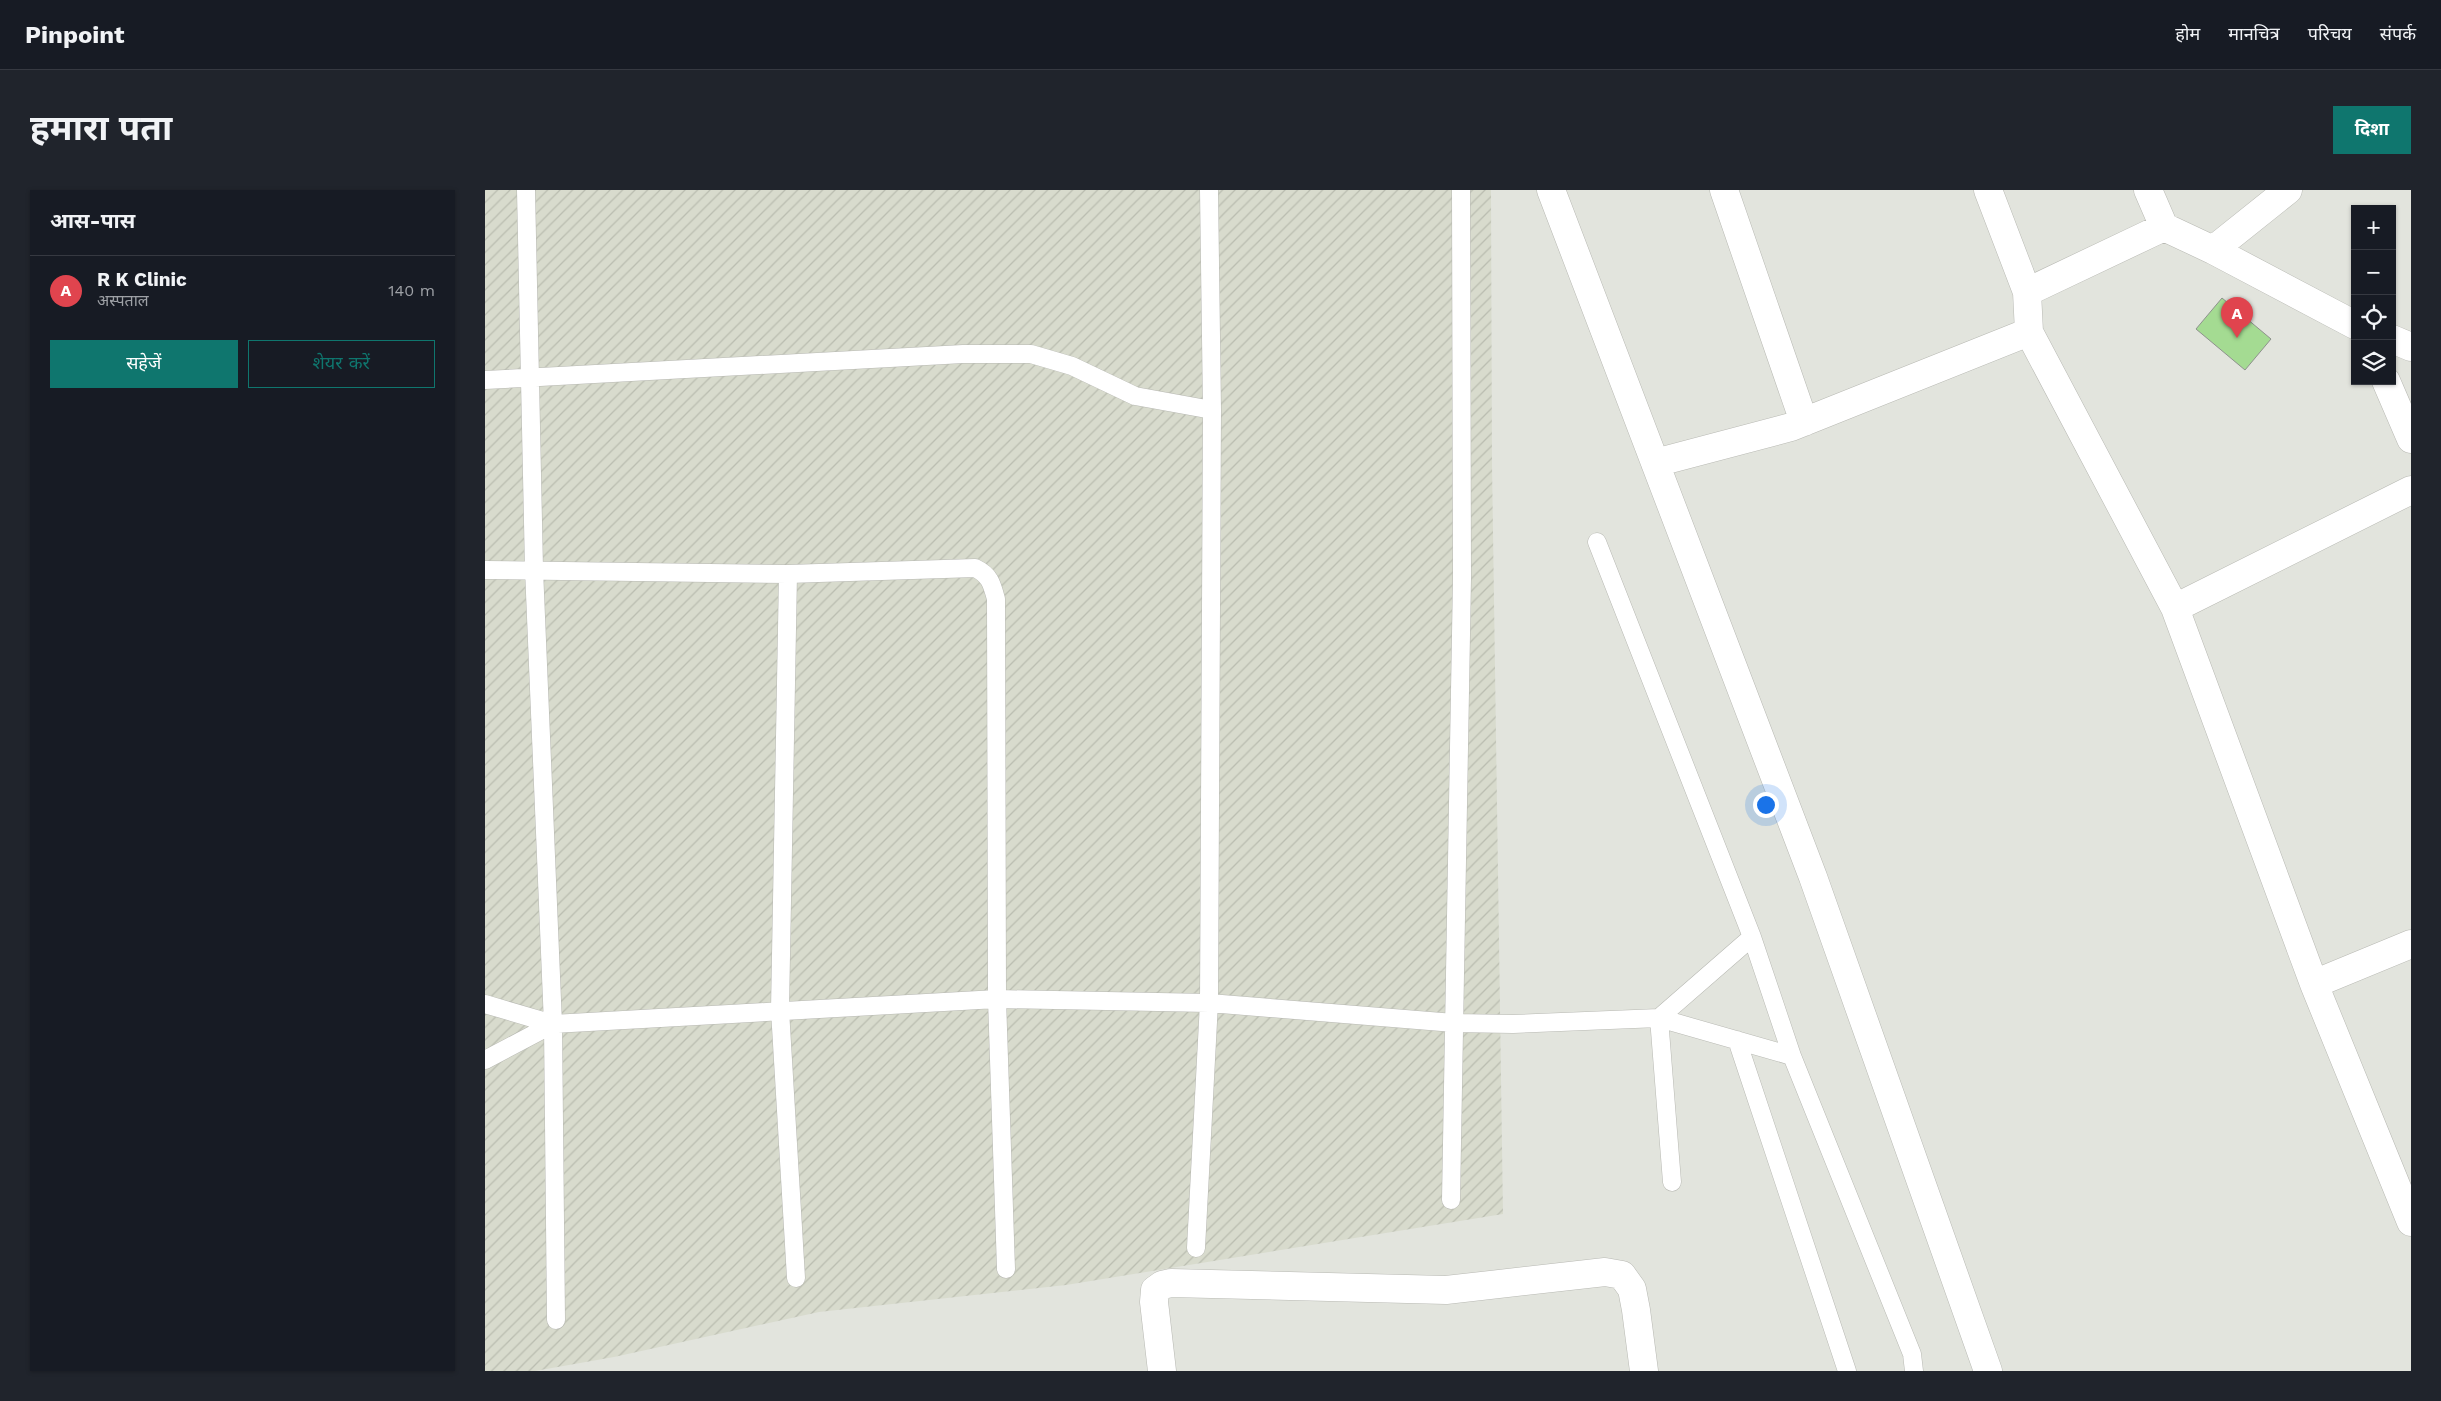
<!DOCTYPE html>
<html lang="hi">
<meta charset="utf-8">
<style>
body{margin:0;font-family:"Work Sans","Noto Sans Devanagari",sans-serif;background:#20242c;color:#f1f3f6}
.controls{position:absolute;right:15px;top:15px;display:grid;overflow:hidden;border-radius:0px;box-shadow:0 1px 4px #0004}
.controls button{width:45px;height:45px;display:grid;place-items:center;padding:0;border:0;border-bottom:1px solid #363941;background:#171b24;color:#f1f3f6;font:25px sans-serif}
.you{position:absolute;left:1280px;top:614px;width:18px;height:18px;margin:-12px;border:4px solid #fff;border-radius:50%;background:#1a73e8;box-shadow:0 0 0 8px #1a73e833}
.badge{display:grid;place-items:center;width:32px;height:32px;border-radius:50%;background:#0f766e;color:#fff;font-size:16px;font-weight:700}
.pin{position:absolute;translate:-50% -41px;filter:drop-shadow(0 1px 2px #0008)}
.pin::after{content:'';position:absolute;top:26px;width:18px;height:15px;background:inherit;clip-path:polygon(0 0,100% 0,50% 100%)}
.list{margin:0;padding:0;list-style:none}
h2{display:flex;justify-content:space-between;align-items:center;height:65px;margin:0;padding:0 20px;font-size:21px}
h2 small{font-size:16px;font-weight:400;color:#9ea1a6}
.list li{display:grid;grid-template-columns:32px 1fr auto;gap:15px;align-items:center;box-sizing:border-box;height:70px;padding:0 20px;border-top:1px solid #363941}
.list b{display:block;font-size:19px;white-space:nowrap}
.list p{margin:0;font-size:16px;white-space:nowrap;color:#9ea1a6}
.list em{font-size:16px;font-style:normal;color:#9ea1a6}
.actions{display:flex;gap:10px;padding:15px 20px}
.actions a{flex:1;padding:11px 0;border:1px solid #0f766e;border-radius:0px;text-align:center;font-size:18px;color:#0f766e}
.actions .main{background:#0f766e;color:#fff}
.icon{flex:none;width:28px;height:28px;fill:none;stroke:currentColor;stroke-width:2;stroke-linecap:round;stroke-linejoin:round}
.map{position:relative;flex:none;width:1926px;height:1181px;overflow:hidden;border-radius:0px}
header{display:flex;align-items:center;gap:30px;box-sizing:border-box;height:70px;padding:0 25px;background:#171b24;border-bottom:1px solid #363941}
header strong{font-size:24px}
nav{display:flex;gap:28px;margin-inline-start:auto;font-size:18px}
.intro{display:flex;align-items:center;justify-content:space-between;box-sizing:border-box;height:120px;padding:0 30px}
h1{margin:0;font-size:35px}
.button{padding:12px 22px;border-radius:0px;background:#0f766e;color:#fff;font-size:18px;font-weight:700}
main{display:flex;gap:30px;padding:0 30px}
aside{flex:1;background:#171b24;border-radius:0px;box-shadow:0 1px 4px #0004}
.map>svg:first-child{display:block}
.industrial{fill:url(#industrial-furrows)}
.building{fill:#a4db92;stroke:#8e928d}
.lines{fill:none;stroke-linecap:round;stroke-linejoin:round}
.lane-casing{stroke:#b8b9b3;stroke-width:19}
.street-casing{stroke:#b8b9b3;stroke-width:29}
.lane{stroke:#fff;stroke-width:18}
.street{stroke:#fff;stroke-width:28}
</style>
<header>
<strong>Pinpoint</strong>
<nav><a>होम</a><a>मानचित्र</a><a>परिचय</a><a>संपर्क</a></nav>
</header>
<div class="intro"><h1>हमारा पता</h1><a class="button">दिशा</a></div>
<main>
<aside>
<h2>आस-पास<small></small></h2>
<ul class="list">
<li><span class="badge" style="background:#e0444e">A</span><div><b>R K Clinic</b><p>अस्पताल</p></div><em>140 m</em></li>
</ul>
<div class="actions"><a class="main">सहेजें</a><a>शेयर करें</a></div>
</aside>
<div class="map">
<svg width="1926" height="1181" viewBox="0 0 1926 1181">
<defs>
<pattern id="industrial-furrows" width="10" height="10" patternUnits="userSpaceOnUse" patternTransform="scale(1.25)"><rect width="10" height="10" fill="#d8dbcd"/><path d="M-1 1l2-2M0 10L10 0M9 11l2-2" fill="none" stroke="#babdb0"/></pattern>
</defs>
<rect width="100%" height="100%" fill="#e2e4dd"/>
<path class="industrial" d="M0,0H1006L1007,274L1018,1024L581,1095L334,1122L129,1167L50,1181H0Z"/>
<path class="building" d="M1737,108L1786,149L1760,180L1711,139Z"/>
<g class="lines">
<g class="lane-casing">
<path id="lane" d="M41,0L49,379L68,834L71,1130
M0,190L478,164H546L587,176L650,206L727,220
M1112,352L1267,747
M0,380L303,384L490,378C505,385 507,394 511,409L512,809L521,1079
M303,384L295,820L311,1088
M0,814L68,834L512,809L724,813L969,833L1028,834L1174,828L1307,866L1267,747L1174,828
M1174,828L1187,992
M1252,850L1362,1181
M1307,866L1427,1164L1429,1181
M0,870L68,834
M966,1010L977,388L976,0
M711,1058L724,813L727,220L724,0"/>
</g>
<g class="street-casing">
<path id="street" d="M1066,0L1328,687L1503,1181
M1239,0L1319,232
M1503,0L1542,102
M1663,0L1679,37L1728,60L1870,135
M1728,60L1803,0
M1544,142L1690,418L1926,300
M1907,149L1926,157
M1901,191L1926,249
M1170,273L1306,237L1544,142L1542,102L1679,37
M1690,418L1829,794
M1926,754L1829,794L1926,1032
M677,1181L669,1112L670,1100L677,1095L686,1093L961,1100L1120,1082L1137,1085L1147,1099L1151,1120L1159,1181"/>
</g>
<use href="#lane" class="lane"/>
<use href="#street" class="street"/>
</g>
</svg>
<div class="controls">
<button>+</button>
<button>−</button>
<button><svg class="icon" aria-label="locate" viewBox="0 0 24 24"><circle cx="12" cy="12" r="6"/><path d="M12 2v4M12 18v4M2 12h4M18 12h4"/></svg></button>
<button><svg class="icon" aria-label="layers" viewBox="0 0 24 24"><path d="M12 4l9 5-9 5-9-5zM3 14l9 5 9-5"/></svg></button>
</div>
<div class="you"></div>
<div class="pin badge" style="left:1752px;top:148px;background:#e0444e">A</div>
</div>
</main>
